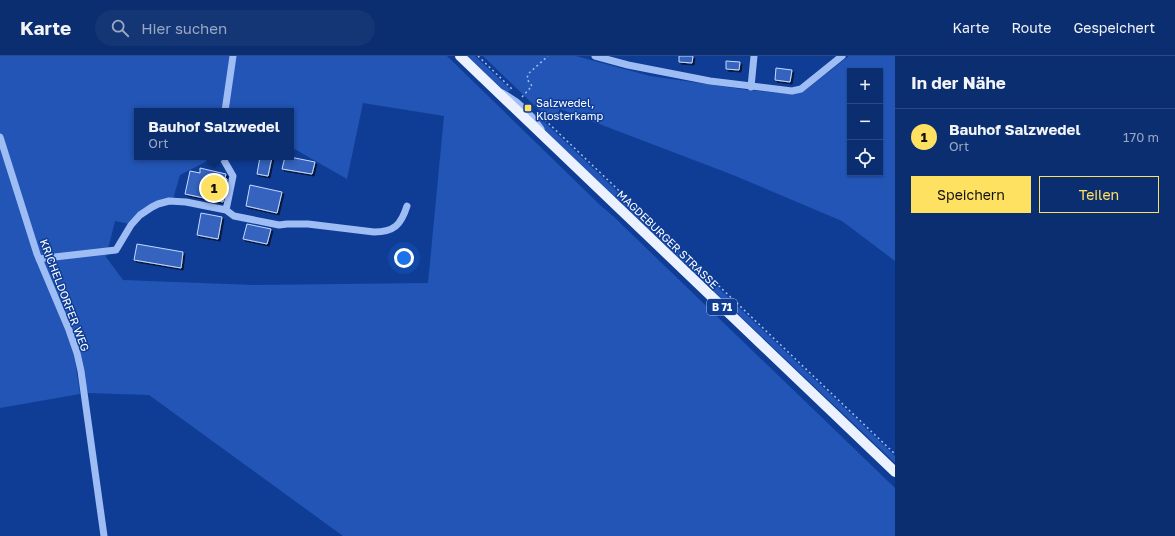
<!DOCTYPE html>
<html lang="de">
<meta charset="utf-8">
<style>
body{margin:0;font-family:"Golos Text",sans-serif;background:#143675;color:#f1f3f6}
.controls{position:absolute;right:12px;top:12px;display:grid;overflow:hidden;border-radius:0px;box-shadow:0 1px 3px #0004}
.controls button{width:36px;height:36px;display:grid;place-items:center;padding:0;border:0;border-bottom:1px solid #2b4a83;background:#0b2e70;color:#f1f3f6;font:20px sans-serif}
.you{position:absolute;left:404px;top:202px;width:14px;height:14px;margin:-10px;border:3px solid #fff;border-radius:50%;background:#1a73e8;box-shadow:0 0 0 6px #1a73e833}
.badge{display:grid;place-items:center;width:26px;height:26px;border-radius:50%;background:#ffe162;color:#111;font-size:13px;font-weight:700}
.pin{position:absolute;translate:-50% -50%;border:2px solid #fff;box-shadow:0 1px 4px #0006}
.popup{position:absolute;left:134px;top:52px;width:160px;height:52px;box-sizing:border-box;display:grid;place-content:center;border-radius:0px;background:#0b2e70;filter:drop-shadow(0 1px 3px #0005);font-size:13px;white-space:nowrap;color:#9aa8c3}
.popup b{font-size:15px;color:#f1f3f6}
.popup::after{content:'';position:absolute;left:50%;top:100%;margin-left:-8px;border:8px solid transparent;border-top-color:#0b2e70}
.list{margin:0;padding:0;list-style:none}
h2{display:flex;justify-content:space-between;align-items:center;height:52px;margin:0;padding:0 16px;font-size:17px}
h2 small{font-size:13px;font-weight:400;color:#9aa8c3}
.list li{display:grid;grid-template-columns:26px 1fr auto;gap:12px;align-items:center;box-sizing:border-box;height:56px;padding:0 16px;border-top:1px solid #2b4a83}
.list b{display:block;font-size:15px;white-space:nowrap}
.list p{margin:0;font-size:13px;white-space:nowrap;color:#9aa8c3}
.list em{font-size:13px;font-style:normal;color:#9aa8c3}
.actions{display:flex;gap:8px;padding:12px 16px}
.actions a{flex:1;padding:9px 0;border:1px solid #ffe162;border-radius:0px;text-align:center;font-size:14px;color:#ffe162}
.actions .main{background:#ffe162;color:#111}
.icon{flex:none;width:22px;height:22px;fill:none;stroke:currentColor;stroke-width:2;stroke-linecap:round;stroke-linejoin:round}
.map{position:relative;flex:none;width:895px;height:480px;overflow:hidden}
header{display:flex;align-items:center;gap:24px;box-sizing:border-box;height:56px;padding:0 20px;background:#0b2e70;border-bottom:1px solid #2b4a83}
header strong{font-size:19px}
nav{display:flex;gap:22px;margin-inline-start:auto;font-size:14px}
.search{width:280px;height:36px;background:#143675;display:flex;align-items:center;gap:10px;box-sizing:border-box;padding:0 14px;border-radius:22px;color:#9aa8c3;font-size:15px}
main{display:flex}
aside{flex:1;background:#0b2e70}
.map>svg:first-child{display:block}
.green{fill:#2255b6;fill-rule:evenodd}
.building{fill:#3463bd;stroke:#c6dafe;filter:url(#shadow)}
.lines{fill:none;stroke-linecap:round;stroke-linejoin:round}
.path{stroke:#9ebdf4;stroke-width:1.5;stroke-dasharray:2 3;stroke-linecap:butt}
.minor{stroke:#9ebdf4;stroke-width:7}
.major{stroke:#ecf1ff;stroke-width:10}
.poi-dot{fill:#ffe162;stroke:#0f3d96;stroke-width:1.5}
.labels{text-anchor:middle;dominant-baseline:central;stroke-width:3;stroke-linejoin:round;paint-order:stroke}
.shield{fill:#0f3d96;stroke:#b7c5e0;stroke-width:1}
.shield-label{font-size:10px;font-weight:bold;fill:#fff}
.poi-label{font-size:11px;fill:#fff;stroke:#0f3d96;text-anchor:start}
.street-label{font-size:11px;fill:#fff;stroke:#0f3d96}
</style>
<header>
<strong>Karte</strong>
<div class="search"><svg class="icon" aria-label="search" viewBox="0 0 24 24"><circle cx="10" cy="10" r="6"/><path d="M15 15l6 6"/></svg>Hier suchen</div>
<nav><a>Karte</a><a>Route</a><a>Gespeichert</a></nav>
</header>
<main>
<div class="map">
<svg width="895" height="480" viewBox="0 0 895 480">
<defs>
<filter id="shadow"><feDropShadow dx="2" dy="2" stdDeviation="0" flood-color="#0009"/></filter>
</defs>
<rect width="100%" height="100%" fill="#0f3d96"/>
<path class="green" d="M0,0H447L600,149L614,161L895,432V480H343L149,339L87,337L80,295L74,277L68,279L74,298L80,338L0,352ZM363,47L444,60L428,227L253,229L123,224L106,201L115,165L130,168L164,144L173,143L180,119L211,103L212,101H137V55H291V91L347,123Z
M467,0H475L511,34L510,35H504Z
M483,0H576L650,20L748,34L791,38L803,36L849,0H895V205L842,165L733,119L560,53L555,61L539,54ZM850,15H880V117H850Z
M535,57L895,400V407L547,77L533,59Z"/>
<path class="building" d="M679,0H693L692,7L679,6Z
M726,5L740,6L739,14L726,13Z
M776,12L792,14L790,26L775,24Z
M260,101H272L268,120L257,118Z
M285,101H290L315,106L312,118L282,113Z
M200,112L226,118L225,122L227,123L223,146L185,138L190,115L200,117Z
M250,129L282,136L277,157L246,150Z
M201,157L222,161L218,183L197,179Z
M247,168L271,173L267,188L243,183Z
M137,188L183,196L181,212L134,204Z"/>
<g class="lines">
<path class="path" d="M478,0L513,34
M522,41L532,30L527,23L528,18L548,0
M545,64L895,398"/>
<path class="minor" d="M595,0L628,9L710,25L792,35L801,33L842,0
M751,31L754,0
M502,37C519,45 531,58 541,73
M225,55L233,0
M0,81L37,198L69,274L77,297L81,315L104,480
M222,101L233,120L226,154
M39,203L46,202L116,194L131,169L140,159L152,151L158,148L169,145L186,146L226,154L234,160L279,169L287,168H308L374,176C394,176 401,169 407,150"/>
<path class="major" d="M460,0L895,416"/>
</g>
<rect class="poi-dot" x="524" y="48" width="8" height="8" rx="2"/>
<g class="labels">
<rect class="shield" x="707" y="243" width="30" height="16" rx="3"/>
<g class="shield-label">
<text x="722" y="251">B 71</text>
</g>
<g class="poi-label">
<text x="536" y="46">Salzwedel,<tspan x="536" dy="13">Klosterkamp</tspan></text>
</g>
<g class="street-label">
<text transform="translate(668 183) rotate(44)">MAGDEBURGER STRASSE</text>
<text transform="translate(65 239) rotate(69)">KRICHELDORFER WEG</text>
</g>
</g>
</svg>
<div class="controls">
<button>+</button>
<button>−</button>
<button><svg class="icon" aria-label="locate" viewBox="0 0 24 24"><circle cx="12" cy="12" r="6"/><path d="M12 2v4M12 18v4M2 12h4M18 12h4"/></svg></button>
</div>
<div class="you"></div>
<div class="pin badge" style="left:214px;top:132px">1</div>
<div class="popup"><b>Bauhof Salzwedel</b>Ort</div>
</div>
<aside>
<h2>In der Nähe<small></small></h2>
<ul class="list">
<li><span class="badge">1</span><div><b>Bauhof Salzwedel</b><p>Ort</p></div><em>170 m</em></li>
</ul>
<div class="actions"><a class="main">Speichern</a><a>Teilen</a></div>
</aside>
</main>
